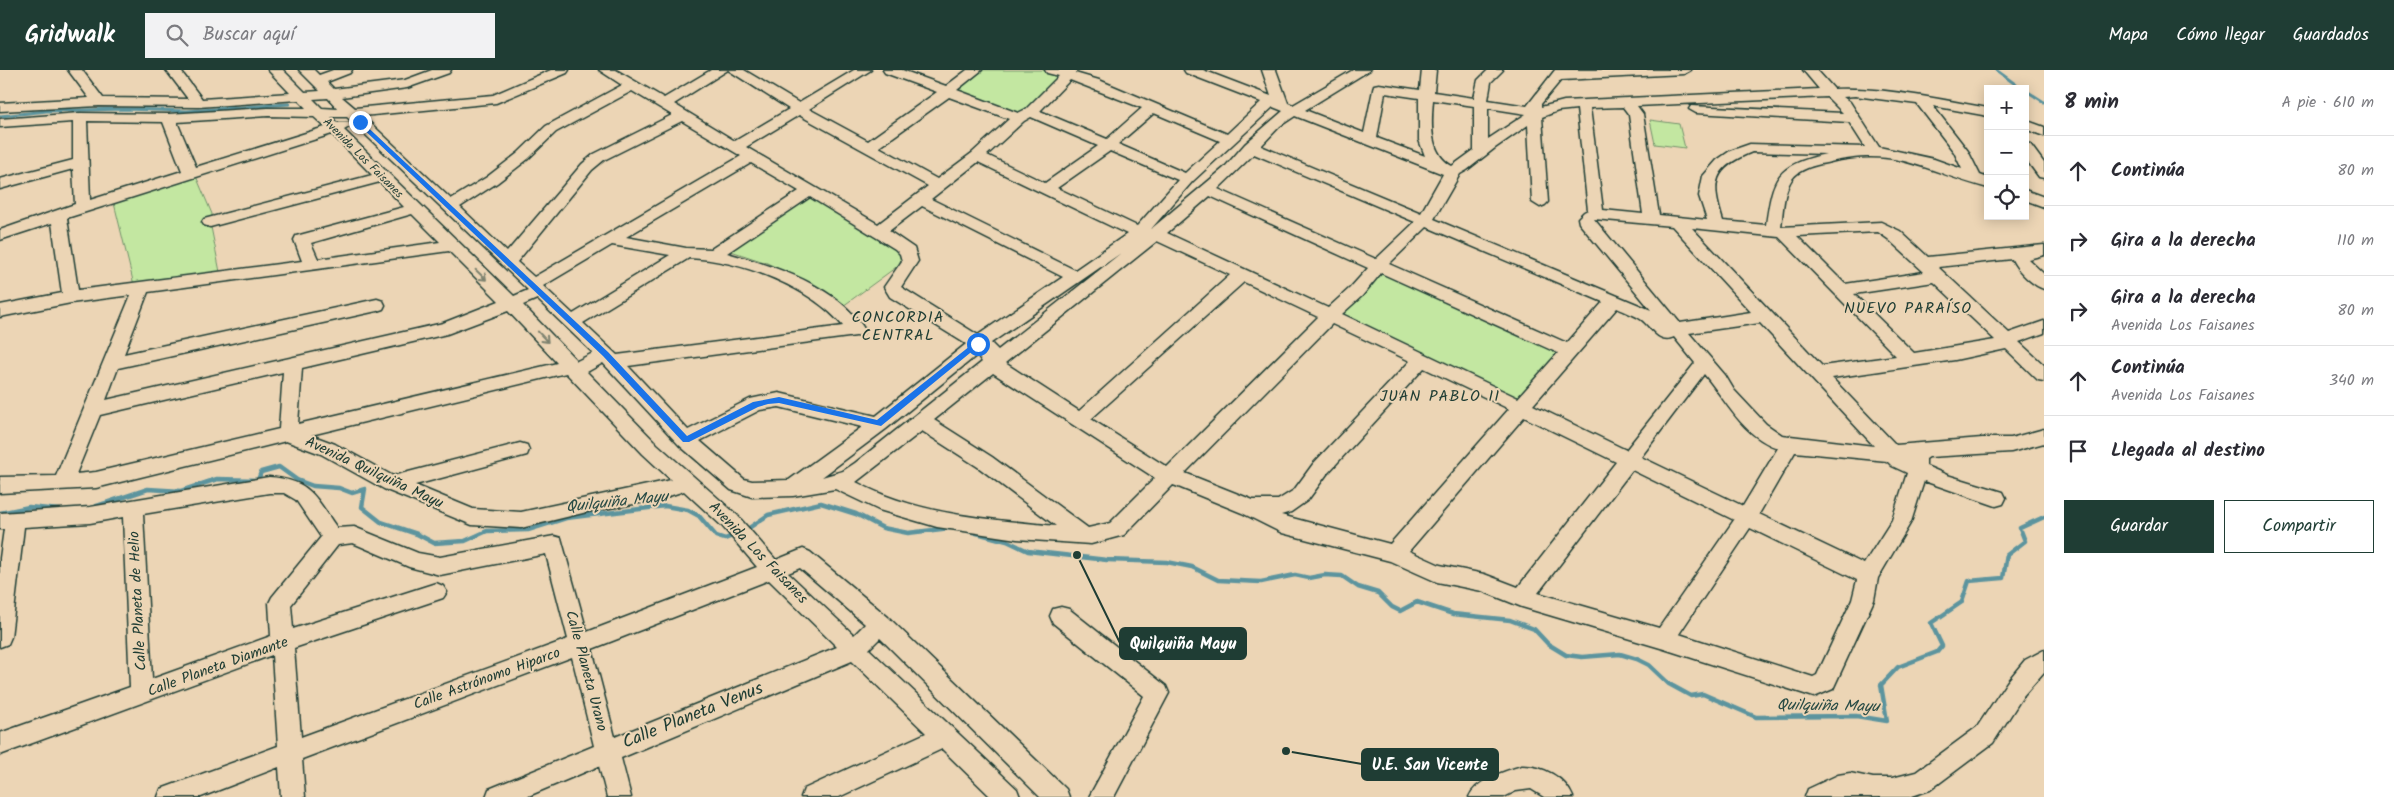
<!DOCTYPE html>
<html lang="es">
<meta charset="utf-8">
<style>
body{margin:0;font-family:Kalam,sans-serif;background:#f2f2f3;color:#2b2b33}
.controls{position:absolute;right:15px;top:15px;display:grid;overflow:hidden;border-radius:0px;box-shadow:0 2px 12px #0003}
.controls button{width:45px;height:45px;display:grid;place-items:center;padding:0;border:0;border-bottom:1px solid #e1e1e2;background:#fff;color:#2b2b33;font:25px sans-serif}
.stop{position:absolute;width:15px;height:15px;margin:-11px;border:4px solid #1a73e8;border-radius:50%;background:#fff}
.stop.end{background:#1a73e8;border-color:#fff;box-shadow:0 1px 5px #0008}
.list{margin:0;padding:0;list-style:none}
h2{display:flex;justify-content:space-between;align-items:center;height:65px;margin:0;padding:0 20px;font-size:21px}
h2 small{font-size:16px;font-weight:400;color:#7c7c81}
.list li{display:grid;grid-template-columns:32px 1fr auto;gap:15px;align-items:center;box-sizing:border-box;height:70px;padding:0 20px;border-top:1px solid #e1e1e2}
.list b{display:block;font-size:19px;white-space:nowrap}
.list p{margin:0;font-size:16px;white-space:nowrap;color:#7c7c81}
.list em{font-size:16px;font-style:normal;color:#7c7c81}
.actions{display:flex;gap:10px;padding:15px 20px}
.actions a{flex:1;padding:11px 0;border:1px solid #1f3d34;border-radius:0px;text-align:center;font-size:18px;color:#1f3d34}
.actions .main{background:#1f3d34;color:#fff}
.icon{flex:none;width:28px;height:28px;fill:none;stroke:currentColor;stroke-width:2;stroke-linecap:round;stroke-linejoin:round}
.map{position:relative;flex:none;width:2044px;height:727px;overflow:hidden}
header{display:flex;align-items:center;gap:30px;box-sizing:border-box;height:70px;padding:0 25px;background:#1f3d34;color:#fff}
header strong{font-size:24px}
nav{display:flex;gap:28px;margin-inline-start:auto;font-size:18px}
.search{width:350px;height:45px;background:#f2f2f3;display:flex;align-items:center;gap:12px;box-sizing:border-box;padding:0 18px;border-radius:0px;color:#7c7c81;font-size:19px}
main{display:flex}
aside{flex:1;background:#fff}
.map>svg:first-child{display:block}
.green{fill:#c3e7a1;stroke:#71926a}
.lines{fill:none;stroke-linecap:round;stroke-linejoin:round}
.stream-far1{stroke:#5c949e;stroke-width:3}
.stream{stroke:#5c949e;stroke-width:4.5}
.minor-casing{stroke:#1f3d34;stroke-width:3}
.minor{fill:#ecd5b5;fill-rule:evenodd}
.oneway{stroke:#7b816e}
.route{fill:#1a73e8}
.labels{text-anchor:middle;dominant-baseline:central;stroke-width:4;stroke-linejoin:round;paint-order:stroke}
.far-street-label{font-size:12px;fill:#1f3d34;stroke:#ecd5b5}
.street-label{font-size:15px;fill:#1f3d34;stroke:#ecd5b5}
.neighbourhood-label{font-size:16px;letter-spacing:1px;fill:#1f3d34;stroke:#ecd5b5}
.water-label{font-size:16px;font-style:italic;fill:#294c46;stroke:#ecd5b5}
.near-street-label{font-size:18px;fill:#1f3d34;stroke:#ecd5b5}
.leader{fill:none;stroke:#1f3d34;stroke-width:2}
.callout-dot{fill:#1f3d34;stroke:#ecd5b5;stroke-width:2}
.callout{fill:#1f3d34;stroke:#1f3d34;stroke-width:2}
.callout-label{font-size:16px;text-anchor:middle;font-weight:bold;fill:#fff}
</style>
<header>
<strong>Gridwalk</strong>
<div class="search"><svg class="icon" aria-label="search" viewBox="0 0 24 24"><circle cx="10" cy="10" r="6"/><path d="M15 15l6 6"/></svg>Buscar aquí</div>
<nav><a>Mapa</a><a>Cómo llegar</a><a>Guardados</a></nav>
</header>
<main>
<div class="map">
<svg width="2044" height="727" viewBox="0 0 2044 727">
<rect width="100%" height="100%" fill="#ecd5b5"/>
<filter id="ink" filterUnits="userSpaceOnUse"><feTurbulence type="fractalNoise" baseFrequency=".02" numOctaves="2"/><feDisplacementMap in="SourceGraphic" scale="10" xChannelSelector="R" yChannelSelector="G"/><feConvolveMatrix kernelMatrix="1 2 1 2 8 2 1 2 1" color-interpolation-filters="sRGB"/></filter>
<g filter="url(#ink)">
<path class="green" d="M980,0H1045L1061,6L1057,13L1021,43H1016L954,19Z
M1650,50L1679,54L1685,78L1655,74Z
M196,106L212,144L211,157L220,202L134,215L114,133Z
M808,126L895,178L902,186L899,195L843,236L797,208L767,193L731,181L730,179Z
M1385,202L1557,282L1558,286L1522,331L1341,246V240L1380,203Z"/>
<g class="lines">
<path class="stream-far1" d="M1996,0L2022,19
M2025,20L2044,32
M0,46L47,41L124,39L187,41L289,34"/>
<path class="stream" d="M91,438L148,419L181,421L217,409L258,410L261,402L279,397L297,410L313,416L339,418L352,423L365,419L362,437L381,452L417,464L434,473L465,471L487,461L528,460L566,448L665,436L688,440L699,446L716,466L725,469L735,465
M0,443L29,437L59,440
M746,460L768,445L821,433L856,444L883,458L908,463L950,458
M969,461L1007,471L1028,481L1107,490L1167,492L1192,497L1218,510L1261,512L1295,505L1309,508L1325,505L1342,506L1358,517L1378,523L1392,537L1400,541L1417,532L1453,544L1510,550L1534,559L1548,574L1566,585L1582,587L1620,584L1637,589L1649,595L1669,614L1691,626L1703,624L1756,647L1856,646L1887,651L1881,615L1898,597L1937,582L1942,576L1931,553L1962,532L1969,511L2003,508L2007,485L2025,471L2020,458L2044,447"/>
<g class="minor-casing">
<path id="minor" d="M68,0H82L103,28L188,29L166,0H180L202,29L290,23L268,0H283L305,22L320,21L299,0H314L319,5L333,0H352L350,3L327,12L334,19L405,10L432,0H451L449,3L407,18L342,27L355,38L493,25L551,0H569L567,3L496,33L363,46L451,129L487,107L518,83L546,56L622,15L599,0H616L664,28L711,0H728L674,34L735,71L789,39L728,0H744L799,33L854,0H871L809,39L868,71L937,22L885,3L883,0H902L946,16L967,0H982L957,20L1018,43L1026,39L1059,6L1047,3L1045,0H1077L1075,3L1099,10L1227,64L1261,32L1186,3L1184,0H1203L1271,26L1262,0H1276L1288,33L1293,35L1353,0H1370L1305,40L1364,63L1374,15L1379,14L1420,20L1422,0H1436L1434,22L1474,28L1478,10L1488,0H1503L1491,12L1488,30L1527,36L1555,0H1691L1684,4L1561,10L1541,34V37L1564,31L1819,19L1803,0H1817L1834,19C1885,17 1937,29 1988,38V46L1933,36L1968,81L1980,105L1988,108V118C1923,101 1897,75 1826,93C1815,95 1799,99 1792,109C1783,122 1783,142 1781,157L1881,152L1900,161L1928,187L2044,175V185L2028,189L2044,204V219C2033,216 2016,199 2012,189L1938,197L2009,263L2044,251V263L2019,272L2044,295V311L2038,310L2006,279L1955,290L1832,308L1896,375L1982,368H2011L2044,359V373L2011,382L1929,387L1926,389V396L1947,405L2003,422L2006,428L2003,434L1996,436L1924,411L1911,452L1878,508L1874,530L1833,619L1814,627L1664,579L1522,537L1482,521L1437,512L1390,491L1282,463L1242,443L1176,416L1173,415L1124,465L1091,474L1017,469L937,457L879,440L835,419L793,426L752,427L731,420L679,375L603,293L587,302L657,374L737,445L776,490L803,479L810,482L888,547L1066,719L1069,727H1040L880,568L869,579L1017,719L1020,727H991L942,679L839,727H801L804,719L926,663L852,591L621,688L631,727H607L599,696L526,727H486L489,719L594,676L572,587L302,689L305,727H281L279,697L201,727H158L161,719L278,676L272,585L0,685V663L130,617L123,447L90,453L24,457L11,567L8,574L0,577V488L4,459H0V443L90,437L269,407C311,410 315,427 337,458L354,457L418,483L440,487L554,466L561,468L587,562L757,497L723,457L684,421L657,430L587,442L521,458L472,455L384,419L321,384L286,371L96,418L0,423V407L56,406L131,225L71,233L0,247V235L62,223L52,153L0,170V160L75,134L73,99L0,119V109L73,90V52L0,57V49L80,43L168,44L268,38H306L298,30L198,37L99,36L0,41V33L89,28ZM1070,10L1142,38L1107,69L1040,41ZM632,21L672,45L594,84L582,94L507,182L460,137L497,113L528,89L556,62ZM1385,23L1419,28V70L1425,86L1377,68ZM1855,26L1917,34L1954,82L1962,99L1934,89L1879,77L1850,32L1843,27ZM949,27L1009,49L972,83L937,109L879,77ZM1827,27L1843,43L1691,36L1689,39L1696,43L1849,52L1865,77L1750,74L1730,81L1717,90L1703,106L1699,126L1707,150L1659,145L1643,44L1637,36ZM328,28L338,39L322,38L313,29ZM1433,30L1474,36V80L1452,96C1429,83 1431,55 1433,30ZM1273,37L1283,41L1245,74L1224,98L1151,159L1192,112ZM1623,37L1629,45L1643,144L1603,140L1590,38ZM1488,38L1526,44L1488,69ZM1577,39L1588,140L1584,142L1578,148L1579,153L1651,240L1434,149L1460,104L1467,100L1495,78L1528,55L1532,132L1540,137L1545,135L1548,132L1542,47L1558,41ZM1154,43L1220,71L1185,103L1118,74ZM799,45L928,116L878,154L746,77ZM268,46L314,47L325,57L196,97L177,52ZM1295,46L1443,104L1421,143L1261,76L1280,56ZM331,47H347L528,220L514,226L344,60L351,56L349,53H337ZM1031,47L1098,76L1045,113L987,85L1024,51ZM87,51L163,52L182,101L90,130ZM682,51L741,86L534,207L517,192L592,100L604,90ZM332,64L372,105L204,149L202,152L204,155L210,157L380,112L404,137L296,166L294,170L302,191L78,220L67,148ZM1110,81L1178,110L1137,156L1057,118ZM1752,82L1826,84C1776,96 1773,106 1766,155L1723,151C1711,113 1712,98 1752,82ZM1254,84L1415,152L1376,189L1218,119ZM978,92L1127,164L1075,200L931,129ZM751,93L799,121L711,179L686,178L626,167ZM1210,126L1368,198L1350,218L1328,238L1167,163ZM810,127L895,179L900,184L902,191L884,217L890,227L966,274L876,346L779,323L750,329L688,360L628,296L856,266L862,264L865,260C838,216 774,196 727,183ZM922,136L1063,207L978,265L901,217L918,191L914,178L889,161ZM412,144L440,172L318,189L311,173ZM1594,149L1672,156L1751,242L1680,253ZM1427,157L1603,232L1567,273L1389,194ZM1692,158L1779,167L1896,286L1822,296ZM1878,162L1888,169L1924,202L1845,214L1797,166ZM1157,171L1230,205L1079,341L1005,293ZM612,175L670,185L573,244L543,216ZM449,181L499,231L443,253L106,330L118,298L377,241L383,239L385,235L383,231L377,229L124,284L148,222ZM1121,183L998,280L991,273ZM689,188C739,190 810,216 843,256L617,285L583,253ZM1381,203L1558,283L1518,328L1342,244L1362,226ZM1244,212L1318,247L1167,397L1091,349ZM1934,212L1995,270L1914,283L1854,224ZM537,229L593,283L577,291L523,235ZM1617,238C1625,242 1635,245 1642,250C1652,258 1659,274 1674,267L1695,293L1626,380L1533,335ZM508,241L557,293L298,354L302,298L447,264ZM1760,253L1874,376L1782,365L1766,354L1734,320L1725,305L1689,263ZM1332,254L1410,291L1313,394L1294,420L1278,430H1253L1185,403ZM977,285L982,292L855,393L843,401L822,407L886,359ZM1424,298L1509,339L1390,474L1281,445L1291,442L1308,430L1327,404ZM283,302L279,359L96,402L76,404L100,345ZM566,303L643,384L671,410L521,442L473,439L415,415L527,385L529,380L527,375L520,373L393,406L335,374L311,365ZM993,303L1155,408L1110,453L1088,458L992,387L934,350ZM1704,304C1726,330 1743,367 1778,378L1743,436L1641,387ZM779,337L862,357L789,410L752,411L744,409L700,371L760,340ZM1524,347L1616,392L1518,517L1484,504L1440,495L1409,481ZM922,361L978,397L1056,456C988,449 917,445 856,412ZM1795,382L1887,391L1892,396L1907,403L1892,450L1864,494L1759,444ZM1632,400L1734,450L1659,558L1538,523ZM269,423H284L296,430L321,467L272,527L269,533L271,566L152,609L143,444ZM1750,458L1857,510L1852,530L1817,605L1813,607L1679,564ZM353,473L409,497L440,505L546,484L568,569L301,667L294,578L443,528L447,522L443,516L436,513L293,559L291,535L338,475ZM800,498L865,554L854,565L788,503ZM769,510L837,577L615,667L592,579Z
M2025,50L2044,57V66L2025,59Z
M2025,73L2030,74L2044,93V108L2039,107L2025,88Z
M2025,120L2044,127V137L2025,130Z
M1061,537L1069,539L1166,616L1169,623L1114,727H1089L1144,626L1053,553L1050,546L1053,539Z
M2044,580V602L2023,626L1993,673L1930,720L1909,727H1805L1808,719L1838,705L1850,703L1873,708H1892L1916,702L1977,657L2007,612L2025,590Z
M1522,696C1543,696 1565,707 1573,727H1544L1531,719L1516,721L1504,727H1469C1476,710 1505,701 1522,696Z"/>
</g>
<use href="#minor" class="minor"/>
</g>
<defs><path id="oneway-shaft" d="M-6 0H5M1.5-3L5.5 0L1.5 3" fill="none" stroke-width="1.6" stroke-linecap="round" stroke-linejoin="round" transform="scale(1.25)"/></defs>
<g class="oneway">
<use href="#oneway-shaft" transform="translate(481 205) rotate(44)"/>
<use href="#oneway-shaft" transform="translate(543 267) rotate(47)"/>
</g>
</g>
<path class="route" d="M360,50L608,282L687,366L753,332L779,327L877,350L975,272L981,274L881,356L779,333L768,334L758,337L689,372H683L603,286L357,53Z"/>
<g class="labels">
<g class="far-street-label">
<text transform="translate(363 88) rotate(45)">Avenida Los Faisanes</text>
</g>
<g class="street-label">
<text transform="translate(374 403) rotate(25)">Avenida Quilquiña Mayu</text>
<text transform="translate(758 483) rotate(46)">Avenida Los Faisanes</text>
<text transform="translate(138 531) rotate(-93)">Calle Planeta de Helio</text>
<text transform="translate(218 597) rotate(-20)">Calle Planeta Diamante</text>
<text transform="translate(586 601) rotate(75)">Calle Planeta Urano</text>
<text transform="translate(487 609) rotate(-20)">Calle Astrónomo Hiparco</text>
</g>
<g class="neighbourhood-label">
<text x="1908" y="238">NUEVO PARAÍSO</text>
<text x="898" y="247">CONCORDIA<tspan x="898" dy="18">CENTRAL</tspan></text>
<text x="1440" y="326">JUAN PABLO II</text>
</g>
<g class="water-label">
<text transform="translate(617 432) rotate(-6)">Quilquiña Mayu</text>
<text transform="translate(1828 636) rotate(1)">Quilquiña Mayu</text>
</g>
<g class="near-street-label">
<text transform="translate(693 646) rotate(-22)">Calle Planeta Venus</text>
</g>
</g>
<path class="leader" d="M1077 485L1120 573M1286 681L1362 694"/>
<g class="callout-dot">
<circle cx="1077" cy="485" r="5"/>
<circle cx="1286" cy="681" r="5"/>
</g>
<g class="callout">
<rect x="1120" y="558" width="126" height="31" rx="5"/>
<rect x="1362" y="679" width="136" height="31" rx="5"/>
</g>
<g class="callout-label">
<text x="1183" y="579">Quilquiña Mayu</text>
<text x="1430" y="700">U.E. San Vicente</text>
</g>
</svg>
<div class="controls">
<button>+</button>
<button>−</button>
<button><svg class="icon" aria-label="locate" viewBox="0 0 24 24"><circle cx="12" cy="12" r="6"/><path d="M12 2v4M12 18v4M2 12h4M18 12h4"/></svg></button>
</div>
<div class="stop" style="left:978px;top:274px"></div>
<div class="stop end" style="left:360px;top:52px"></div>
</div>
<aside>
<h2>8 min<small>A pie · 610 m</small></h2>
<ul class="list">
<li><svg class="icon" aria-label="ahead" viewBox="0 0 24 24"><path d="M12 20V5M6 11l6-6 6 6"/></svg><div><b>Continúa</b></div><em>80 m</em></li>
<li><svg class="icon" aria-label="right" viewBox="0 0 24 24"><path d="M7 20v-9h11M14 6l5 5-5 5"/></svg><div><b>Gira a la derecha</b></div><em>110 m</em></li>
<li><svg class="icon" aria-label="right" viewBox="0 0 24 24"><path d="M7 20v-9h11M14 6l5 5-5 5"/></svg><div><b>Gira a la derecha</b><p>Avenida Los Faisanes</p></div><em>80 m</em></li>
<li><svg class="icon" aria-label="ahead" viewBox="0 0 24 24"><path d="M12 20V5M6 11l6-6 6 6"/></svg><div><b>Continúa</b><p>Avenida Los Faisanes</p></div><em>340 m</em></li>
<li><svg class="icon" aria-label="arrive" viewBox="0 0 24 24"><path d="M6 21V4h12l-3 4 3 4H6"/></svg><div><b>Llegada al destino</b></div></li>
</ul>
<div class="actions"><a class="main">Guardar</a><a>Compartir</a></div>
</aside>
</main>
